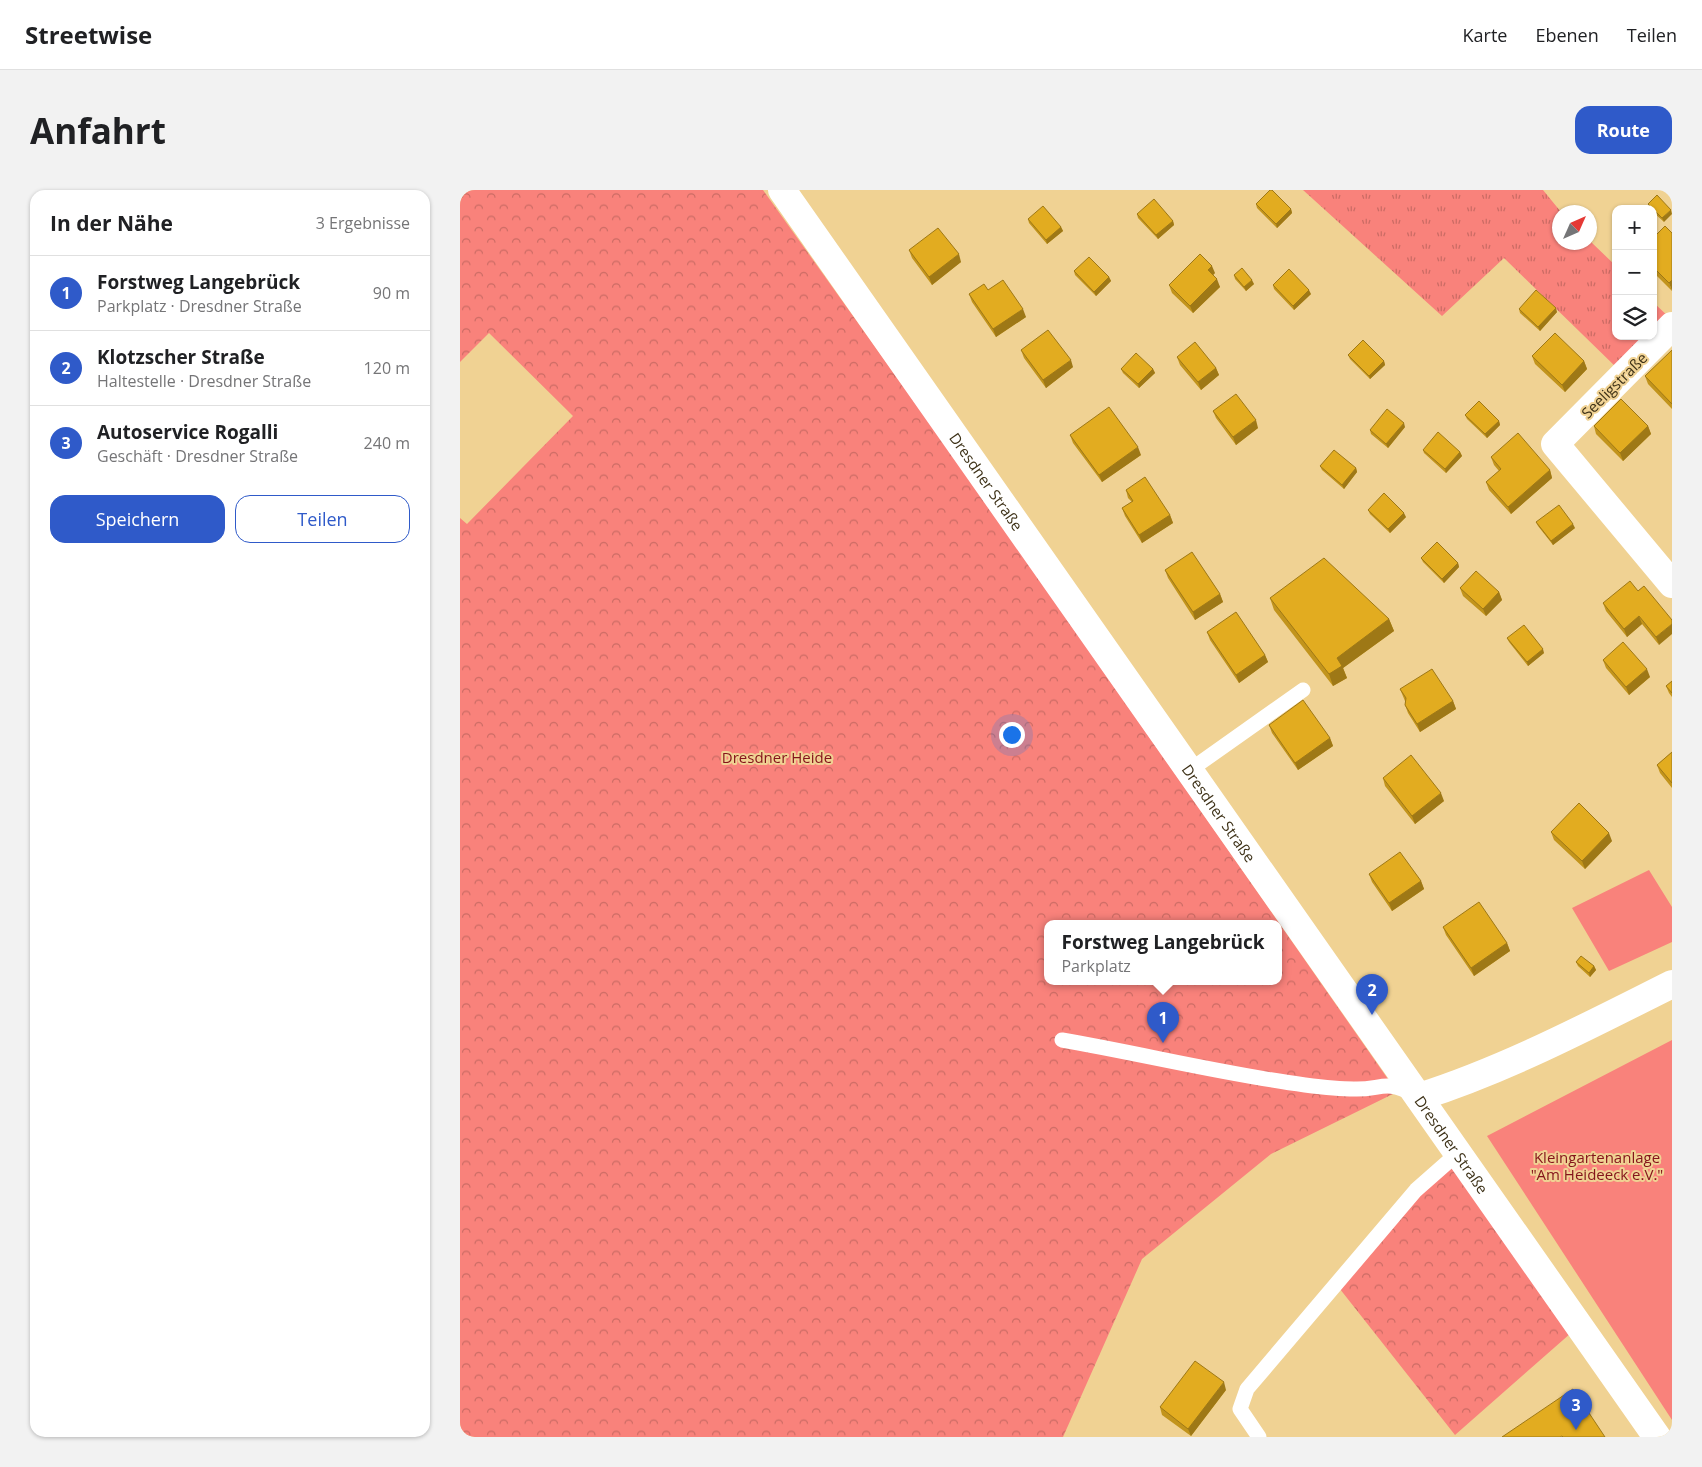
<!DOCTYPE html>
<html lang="de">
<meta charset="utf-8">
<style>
body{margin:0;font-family:"Open Sans",sans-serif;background:#f2f2f2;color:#202124}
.controls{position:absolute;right:15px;top:15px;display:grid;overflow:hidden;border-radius:10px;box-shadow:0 1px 4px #0004}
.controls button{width:45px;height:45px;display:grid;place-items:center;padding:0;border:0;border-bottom:1px solid #e0e0e0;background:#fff;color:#202124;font:25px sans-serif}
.compass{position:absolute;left:1092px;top:15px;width:45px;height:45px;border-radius:50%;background:#fff;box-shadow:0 1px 4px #0004;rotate:45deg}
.you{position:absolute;left:551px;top:544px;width:18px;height:18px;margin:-12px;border:4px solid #fff;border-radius:50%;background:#1a73e8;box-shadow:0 0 0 8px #1a73e833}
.badge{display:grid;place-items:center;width:32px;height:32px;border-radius:50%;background:#2f5ac9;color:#fff;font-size:16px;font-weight:700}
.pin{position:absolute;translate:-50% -41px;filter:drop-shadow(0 1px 2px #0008)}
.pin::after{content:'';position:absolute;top:26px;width:18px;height:15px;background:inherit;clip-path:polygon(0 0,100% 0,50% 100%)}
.popup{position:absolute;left:584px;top:730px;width:238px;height:65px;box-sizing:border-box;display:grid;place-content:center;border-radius:10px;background:#fff;filter:drop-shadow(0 1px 4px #0005);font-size:16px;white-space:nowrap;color:#757577}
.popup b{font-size:19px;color:#202124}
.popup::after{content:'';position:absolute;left:50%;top:100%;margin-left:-10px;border:10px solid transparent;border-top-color:#fff}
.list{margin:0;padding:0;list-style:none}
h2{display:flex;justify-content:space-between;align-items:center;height:65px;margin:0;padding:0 20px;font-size:21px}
h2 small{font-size:16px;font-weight:400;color:#757577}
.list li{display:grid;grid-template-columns:32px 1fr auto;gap:15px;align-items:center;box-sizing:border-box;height:75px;padding:0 20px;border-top:1px solid #e0e0e0}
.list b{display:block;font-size:19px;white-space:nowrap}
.list p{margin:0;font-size:16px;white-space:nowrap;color:#757577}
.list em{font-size:16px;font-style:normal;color:#757577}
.actions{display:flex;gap:10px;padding:15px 20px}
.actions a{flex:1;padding:11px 0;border:1px solid #2f5ac9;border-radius:15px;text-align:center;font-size:18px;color:#2f5ac9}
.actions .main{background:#2f5ac9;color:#fff}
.icon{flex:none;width:28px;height:28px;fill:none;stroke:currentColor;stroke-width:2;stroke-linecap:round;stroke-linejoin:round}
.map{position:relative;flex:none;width:1212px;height:1247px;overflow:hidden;border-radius:15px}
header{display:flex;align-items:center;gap:30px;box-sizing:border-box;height:70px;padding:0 25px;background:#fff;border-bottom:1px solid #e0e0e0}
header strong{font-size:24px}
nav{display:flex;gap:28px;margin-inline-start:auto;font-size:18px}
.intro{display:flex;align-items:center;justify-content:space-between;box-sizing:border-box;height:120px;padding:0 30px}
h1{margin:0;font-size:35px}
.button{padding:12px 22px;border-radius:15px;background:#2f5ac9;color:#fff;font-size:18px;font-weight:700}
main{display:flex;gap:30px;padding:0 30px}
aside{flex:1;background:#fff;border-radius:15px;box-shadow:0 1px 4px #0004}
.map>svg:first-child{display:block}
.grass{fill:url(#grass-tufts)}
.forest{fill:url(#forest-crowns);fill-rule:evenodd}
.green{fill:#f9827b}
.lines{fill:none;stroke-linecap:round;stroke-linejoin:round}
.lane{stroke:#fff;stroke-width:15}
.street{stroke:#fff;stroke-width:28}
.secondary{stroke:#fff;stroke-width:28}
.wall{fill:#c2941c}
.shaded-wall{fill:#9e7816}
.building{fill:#e2ac20;stroke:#9e7816}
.labels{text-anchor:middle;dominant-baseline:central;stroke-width:4;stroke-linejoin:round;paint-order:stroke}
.street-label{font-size:15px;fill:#3d3117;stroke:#f0d293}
.park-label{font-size:15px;fill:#84141b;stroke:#f0d293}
</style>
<header>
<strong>Streetwise</strong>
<nav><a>Karte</a><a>Ebenen</a><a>Teilen</a></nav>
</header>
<div class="intro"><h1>Anfahrt</h1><a class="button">Route</a></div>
<main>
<aside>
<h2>In der Nähe<small>3 Ergebnisse</small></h2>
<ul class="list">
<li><span class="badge">1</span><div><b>Forstweg Langebrück</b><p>Parkplatz · Dresdner Straße</p></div><em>90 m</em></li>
<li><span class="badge">2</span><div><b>Klotzscher Straße</b><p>Haltestelle · Dresdner Straße</p></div><em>120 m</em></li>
<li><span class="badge">3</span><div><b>Autoservice Rogalli</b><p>Geschäft · Dresdner Straße</p></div><em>240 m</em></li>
</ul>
<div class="actions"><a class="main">Speichern</a><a>Teilen</a></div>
</aside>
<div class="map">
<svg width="1212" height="1247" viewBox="0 0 1212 1247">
<defs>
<pattern id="grass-tufts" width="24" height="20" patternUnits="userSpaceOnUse" patternTransform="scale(1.25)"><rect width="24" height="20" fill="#f9827b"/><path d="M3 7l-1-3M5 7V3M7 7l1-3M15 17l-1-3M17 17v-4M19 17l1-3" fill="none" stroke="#cb6b64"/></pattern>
<pattern id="forest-crowns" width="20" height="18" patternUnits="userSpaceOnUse" patternTransform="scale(1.25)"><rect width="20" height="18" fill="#f9827b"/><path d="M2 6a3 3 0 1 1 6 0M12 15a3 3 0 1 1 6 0" fill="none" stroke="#cb6b64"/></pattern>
</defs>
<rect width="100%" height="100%" fill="#f0d293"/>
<path class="grass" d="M843,0H1083L1101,22L1100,52H1130V51L1156,76V146H1193V112L1212,130L1159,180L1044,68L982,126Z"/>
<path class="forest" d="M0,0H303L496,270L937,902L811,964L682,1069L603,1247H0V328L7,334L113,226L29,143L0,172ZM588,734H818V792H588Z
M990,975L1111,1143L995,1245L876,1094Z"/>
<path class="green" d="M1189,680L1212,717V752L1149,781L1112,718Z
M1212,850V1230L1027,946Z"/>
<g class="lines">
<path class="lane" d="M730,580L843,500
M602,850C683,864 763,884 845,895C861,897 878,899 894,899C921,900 925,889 953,904
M799,1247L780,1219L787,1199L956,1000L998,963"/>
<path class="street" d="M1212,136L1095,254L1212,394
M959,907C1047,879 1130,835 1212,794"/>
<path class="secondary" id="s1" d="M322,0L1197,1247"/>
</g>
<path class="wall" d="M1197,5L1204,32L1193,22V19L1190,18L1188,14Z
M796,14L831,19L832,23L817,38L797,18Z
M677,24L713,31L714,35L698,49L678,28Z
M568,29L601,37L603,41L587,54L569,33Z
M1193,48L1212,101L1193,82Z
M449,60L501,72L472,95L452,68Z
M614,81L649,87L651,91L636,106L615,85Z
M755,83L753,85L760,97L733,123L712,103L709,95Z
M774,85L794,94L786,101L775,89Z
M813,95L851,104L834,120L814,99Z
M528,100L566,127L536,147L512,112L509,104Z
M1059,119L1097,122L1080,141L1060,123Z
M561,160L613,177L586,198L564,168Z
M1212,160V219L1188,194L1185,186Z
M888,165L924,171L925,175L910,189L890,169Z
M1072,166L1124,171L1127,179L1105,202L1075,174Z
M717,167L756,178L759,185L741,200L720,175Z
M661,179H693L695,183L679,198L663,183Z
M753,221L798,238L776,255L756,228Z
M1005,225L1039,231L1040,235L1027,248L1007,229Z
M1134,236H1188L1191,244L1163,271L1136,244Z
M945,237L928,258L911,244L910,240Z
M610,245L681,265L642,292L613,253Z
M963,260L1000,262L1002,266L986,283L964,263Z
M1031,267L1090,280L1092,288L1051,324L1029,300L1026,292L1039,281L1034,275Z
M860,276L896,278L897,282L884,299L862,280Z
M666,300L710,325L713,333L682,353L665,326L662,318L672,312L668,308Z
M908,320L946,327L930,343L910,324Z
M1076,332L1115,338L1093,355L1078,336Z
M961,368L998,373L999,377L984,393L963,372Z
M705,380L760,404L763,412L735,430L708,388Z
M1184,396L1199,455L1182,434L1167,447L1146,421L1143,413L1178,401Z
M1000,398L1039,402L1042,410L1026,426L1003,406Z
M810,408L929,429L934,441L883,478L887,488L873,496L814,420Z
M747,442L805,465L808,472L779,493L750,450Z
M1047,448L1084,463L1068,476L1049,452Z
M1143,470L1190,487L1169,505L1146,478Z
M1212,491V507L1209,503L1206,496Z
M940,499L993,511L996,519L960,542L948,523L945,515V511Z
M809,535L870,548L873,556L838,580L812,543Z
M1212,562V598L1200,583L1197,575Z
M923,588L984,611L955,634L925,596Z
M1091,642L1152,651L1125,679L1094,650Z
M909,684L961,691L964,699L932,721L912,692Z
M983,737L1047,753L1050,761L1014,786L986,745Z
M1116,772L1134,776L1136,780L1130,787L1118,776Z
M766,1200L731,1246L702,1225L700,1217Z"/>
<path class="shaded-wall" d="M831,19L832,23L817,38L816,34Z
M1211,20L1212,24L1204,32L1202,28Z
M713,31L714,35L698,49L696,45Z
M601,37L603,41L587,54L586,50Z
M499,64L501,72L472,95L469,87Z
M752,76L755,83L750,88L748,80Z
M649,87L651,91L636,106L634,102Z
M757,89L760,97L733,123L730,116Z
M792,90L794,94L786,101L784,97Z
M1212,90V101L1209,93Z
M849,100L851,104L834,120L833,116Z
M1096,118L1097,122L1080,141L1078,137Z
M563,119L566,127L536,147L533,139Z
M611,170L613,177L586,198L583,190Z
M924,171L925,175L910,189L909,186Z
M1124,171L1127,179L1105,202L1102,195Z
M756,178L759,185L741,200L738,192Z
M693,179L695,183L679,198L678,194Z
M796,230L798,238L776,255L773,247Z
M1039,231L1040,235L1027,248L1025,244Z
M944,233L945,237L928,258L926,254Z
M1188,236L1191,244L1163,271L1160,263Z
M678,257L681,265L642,292L639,285Z
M1000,262L1002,266L986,283L985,279Z
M896,278L897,282L884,299L882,295Z
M1090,280L1092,288L1051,324L1048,317Z
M944,323L946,327L930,343L928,339Z
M710,325L713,333L682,353L679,345Z
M1113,334L1115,338L1093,355L1091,351Z
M998,373L999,377L984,393L982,389Z
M1039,402L1042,410L1026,426L1023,419Z
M760,404L763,412L735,430L733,422Z
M1179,426L1182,434L1167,447L1164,439Z
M929,429L934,441L883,478L887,488L873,496L869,484L877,468Z
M1212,434V444L1199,455L1196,447Z
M1083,459L1084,463L1068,476L1067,472Z
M805,465L808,472L779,493L776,485Z
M1187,479L1190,487L1169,505L1166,497Z
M993,511L996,519L960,542L957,534Z
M870,548L873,556L838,580L835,573Z
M981,603L984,611L955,634L952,626Z
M1149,643L1152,651L1125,679L1122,671Z
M961,691L964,699L932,721L929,713Z
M1047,753L1050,761L1014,786L1011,778Z
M1134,776L1136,780L1130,787L1129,783Z
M764,1192L766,1200L731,1246L728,1239Z"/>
<path class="building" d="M810,0H812L831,19L816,34L796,14Z
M1197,5L1211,20L1202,28L1188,14Z
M694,9L713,31L696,45L677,24Z
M583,16L601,37L586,50L568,29Z
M1205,36L1212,43V90L1209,93L1193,77V48Z
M478,38L499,64L469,87L449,60Z
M740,64L752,76L748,80L757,89L730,116L709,95Z
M629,67L649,87L634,102L614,81Z
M782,78L792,90L784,97L774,85Z
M829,79L849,100L833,116L813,95Z
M543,90L563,119L533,139L509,104L524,94L528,100Z
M1076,100L1096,118L1078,137L1059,119Z
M588,140L611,170L583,190L561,160Z
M1095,143L1124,171L1102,195L1072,166Z
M903,150L924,171L909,186L888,165Z
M735,152L756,178L738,192L717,167Z
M1212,160V214L1185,186Z
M676,163L693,179L678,194L661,179Z
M776,204L796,230L773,247L753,221Z
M1161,209L1188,236L1160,263L1134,236Z
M1019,211L1039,231L1025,244L1005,225Z
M649,217L678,257L639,285L610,245Z
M927,219L944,233L926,254L910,240Z
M978,242L1000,262L985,279L963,260Z
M1058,243L1090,280L1048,317L1026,292L1041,279L1031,267Z
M874,260L896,278L882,295L860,276Z
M685,287L710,325L679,345L662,318L673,311L666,300Z
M924,303L944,323L928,339L908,320Z
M1099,315L1113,334L1091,351L1076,332Z
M977,352L998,373L982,389L961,368Z
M732,362L760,404L733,422L705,380Z
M864,368L929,429L877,468L882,476L869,484L810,408Z
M1016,381L1039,402L1023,419L1000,398Z
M1170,391L1178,401L1184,396L1212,430V434L1196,447L1179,426L1164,439L1143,413Z
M776,422L805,465L776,485L747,442Z
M1064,435L1083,459L1067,472L1047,448Z
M1163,452L1187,479L1166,497L1143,470Z
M972,479L993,511L957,534L945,515L946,508L940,499Z
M1212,491V503L1206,496Z
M843,510L870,548L835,573L809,535Z
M1212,562V593L1197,575Z
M951,565L981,603L952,626L923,588Z
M1119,613L1149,643L1122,671L1091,642Z
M940,662L961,691L929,713L909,684Z
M1019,712L1047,753L1011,778L983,737Z
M1121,766L1134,776L1129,783L1116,772Z
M735,1171L764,1192L728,1239L700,1217Z
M1113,1199L1145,1247H1103L1102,1246L1100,1247H1042Z"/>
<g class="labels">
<g class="street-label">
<text transform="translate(1154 195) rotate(-45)">Seeligstraße</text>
<text stroke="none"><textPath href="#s1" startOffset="356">Dresdner Straße</textPath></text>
<text stroke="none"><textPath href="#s1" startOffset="761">Dresdner Straße</textPath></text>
<text stroke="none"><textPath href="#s1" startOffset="1166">Dresdner Straße</textPath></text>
</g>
<g class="park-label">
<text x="317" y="567">Dresdner Heide</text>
<text x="1137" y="967">Kleingartenanlage<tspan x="1137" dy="17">"Am Heideeck e.V."</tspan></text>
</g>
</g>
</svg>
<div class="controls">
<button>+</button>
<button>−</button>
<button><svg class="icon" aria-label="layers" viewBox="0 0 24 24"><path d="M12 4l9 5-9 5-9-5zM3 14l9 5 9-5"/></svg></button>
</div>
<svg class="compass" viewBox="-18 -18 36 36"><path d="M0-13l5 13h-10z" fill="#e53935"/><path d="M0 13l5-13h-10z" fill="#757577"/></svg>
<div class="you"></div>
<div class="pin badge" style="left:703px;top:853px">1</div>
<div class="popup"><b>Forstweg Langebrück</b>Parkplatz</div>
<div class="pin badge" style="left:912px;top:825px">2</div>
<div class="pin badge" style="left:1116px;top:1240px">3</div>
</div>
</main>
